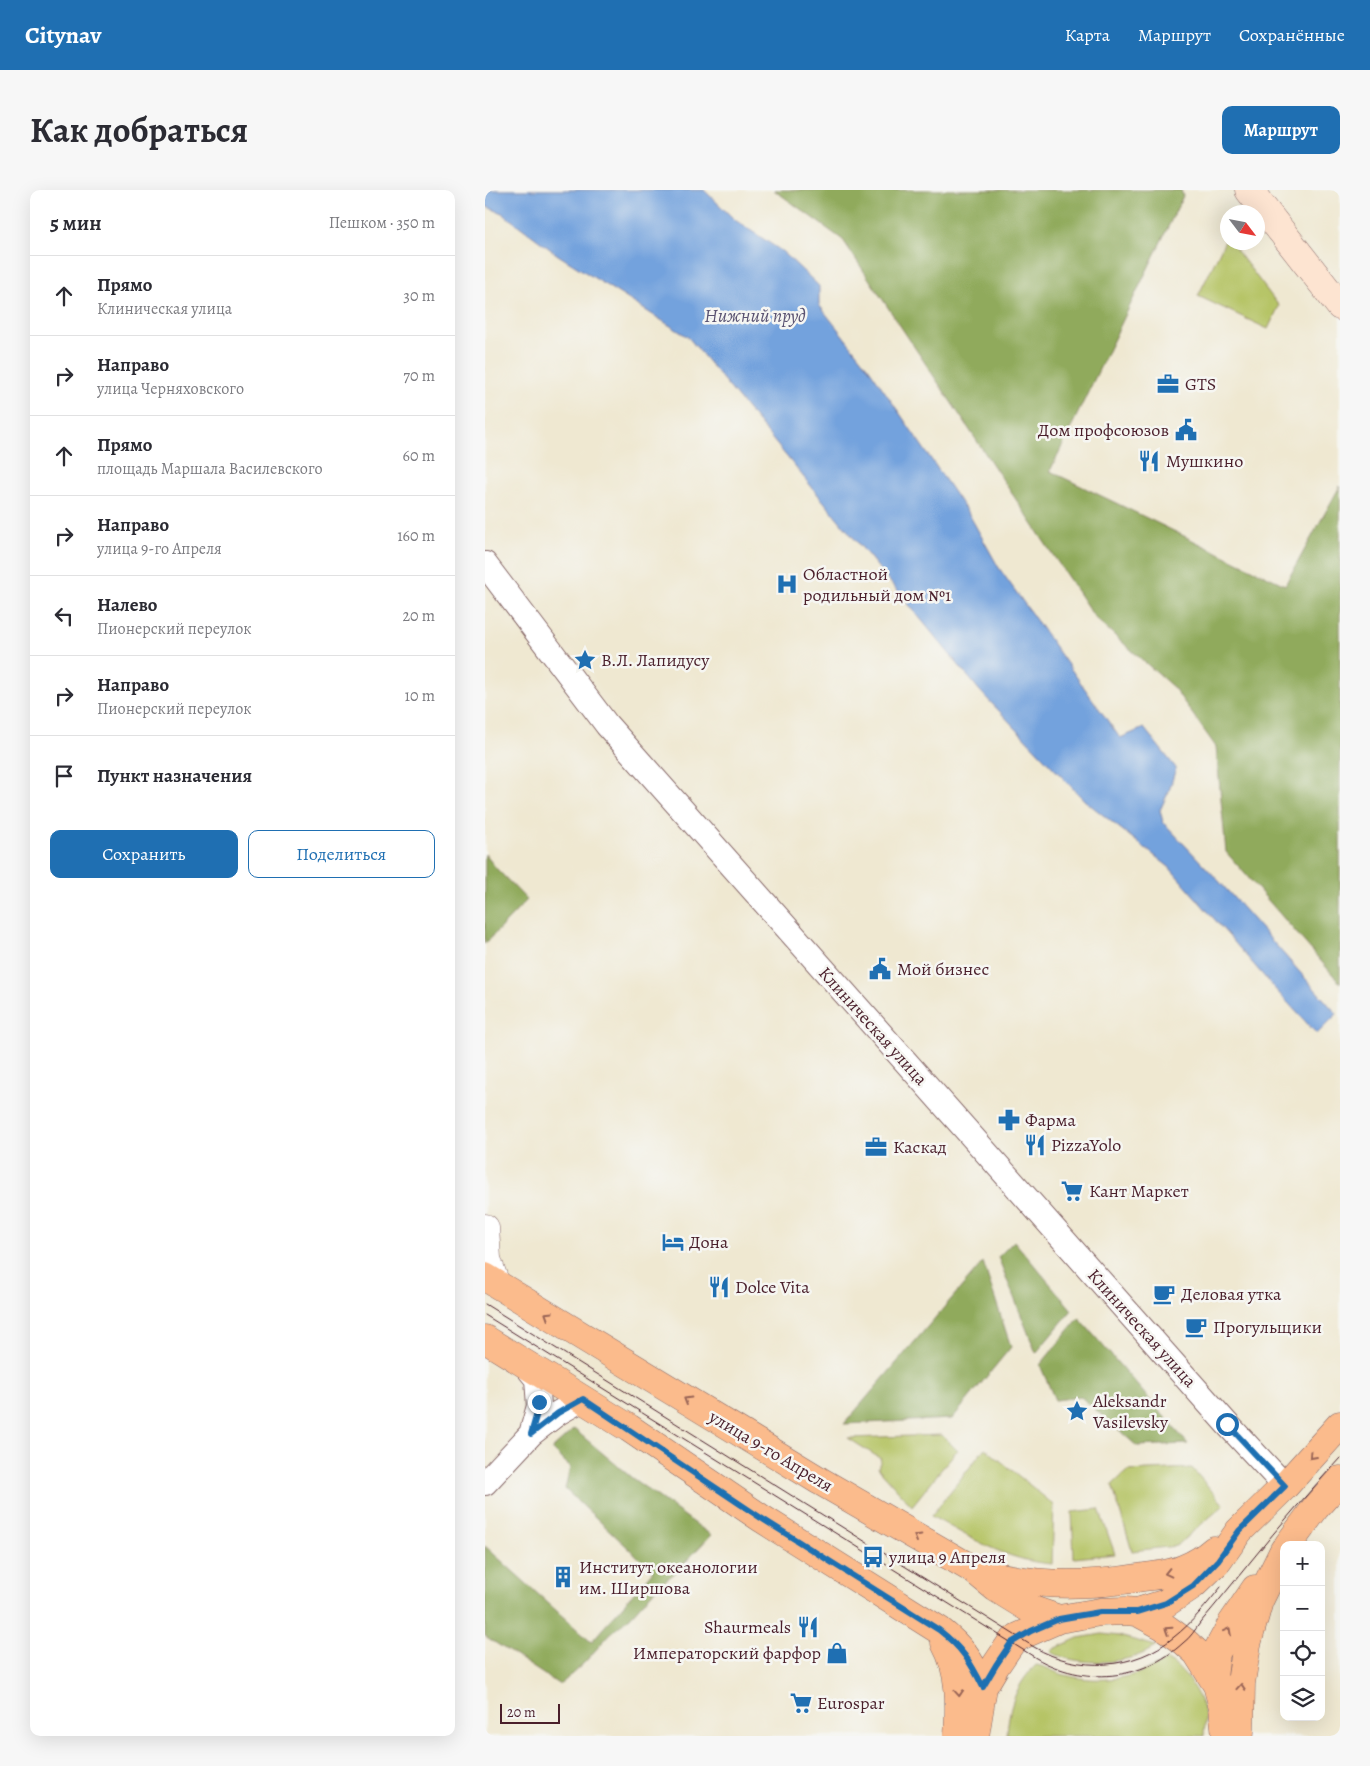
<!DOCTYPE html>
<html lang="ru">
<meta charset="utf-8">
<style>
body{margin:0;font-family:Alegreya,serif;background:#f7f7f7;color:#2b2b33}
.controls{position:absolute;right:15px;bottom:15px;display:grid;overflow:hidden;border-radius:10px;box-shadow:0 5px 20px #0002}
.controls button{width:45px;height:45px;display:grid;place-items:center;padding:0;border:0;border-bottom:1px solid #e1e1e2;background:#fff;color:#2b2b33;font:25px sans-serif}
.compass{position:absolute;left:735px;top:15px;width:45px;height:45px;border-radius:50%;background:#fff;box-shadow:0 5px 20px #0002;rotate:122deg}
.scale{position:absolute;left:15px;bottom:12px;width:60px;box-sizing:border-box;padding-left:5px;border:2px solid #4a1f2b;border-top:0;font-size:14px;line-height:18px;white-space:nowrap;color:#4a1f2b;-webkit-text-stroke:4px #f6f6f2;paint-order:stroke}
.stop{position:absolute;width:15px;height:15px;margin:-11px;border:4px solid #1f6fb2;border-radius:50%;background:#fff}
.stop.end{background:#1f6fb2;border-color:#fff;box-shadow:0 1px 5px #0008}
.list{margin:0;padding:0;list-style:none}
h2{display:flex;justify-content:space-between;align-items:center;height:65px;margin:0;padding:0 20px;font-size:21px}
h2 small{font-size:16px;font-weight:400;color:#7c7c81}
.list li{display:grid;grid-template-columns:32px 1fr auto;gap:15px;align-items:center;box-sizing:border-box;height:80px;padding:0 20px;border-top:1px solid #e1e1e2}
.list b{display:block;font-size:19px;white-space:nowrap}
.list p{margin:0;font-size:16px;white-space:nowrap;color:#7c7c81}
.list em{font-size:16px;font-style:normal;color:#7c7c81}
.actions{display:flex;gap:10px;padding:15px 20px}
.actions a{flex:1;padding:11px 0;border:1px solid #1f6fb2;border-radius:10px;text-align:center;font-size:18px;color:#1f6fb2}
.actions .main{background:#1f6fb2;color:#fff}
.icon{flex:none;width:28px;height:28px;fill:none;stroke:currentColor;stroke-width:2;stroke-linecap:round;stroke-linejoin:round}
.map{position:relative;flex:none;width:855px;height:1546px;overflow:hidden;border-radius:10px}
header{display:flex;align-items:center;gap:30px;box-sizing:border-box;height:70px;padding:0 25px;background:#1f6fb2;color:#fff}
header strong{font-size:24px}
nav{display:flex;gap:28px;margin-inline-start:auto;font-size:18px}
.intro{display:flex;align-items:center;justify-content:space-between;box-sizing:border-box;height:120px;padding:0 30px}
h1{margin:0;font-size:35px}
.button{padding:12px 22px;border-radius:10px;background:#1f6fb2;color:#fff;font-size:18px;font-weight:700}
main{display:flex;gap:30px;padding:0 30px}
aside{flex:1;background:#fff;border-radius:10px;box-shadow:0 5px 20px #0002}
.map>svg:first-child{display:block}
.green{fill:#b6c466;stroke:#807248}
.forest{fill:#90aa5b;stroke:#6d6443}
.water{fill:#73a2dd;stroke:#5e6084}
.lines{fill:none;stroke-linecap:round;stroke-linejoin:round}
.minor-casing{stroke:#846565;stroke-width:26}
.tertiary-casing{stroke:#846565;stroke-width:29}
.secondary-casing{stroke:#846565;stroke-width:29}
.primary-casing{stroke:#846565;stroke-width:29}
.minor{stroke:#fff;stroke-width:24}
.tertiary{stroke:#fff;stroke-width:28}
.secondary{stroke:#fde4d1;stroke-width:28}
.primary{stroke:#fbbb8c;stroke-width:28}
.tram{stroke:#4a1f2b;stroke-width:1}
.oneway{stroke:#9a6557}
.route{stroke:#1f6fb2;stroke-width:6}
.labels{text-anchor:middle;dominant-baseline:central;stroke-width:5;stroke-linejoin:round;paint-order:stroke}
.poi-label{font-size:18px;fill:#4a1f2b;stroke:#f6f6f2;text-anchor:start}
.street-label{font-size:18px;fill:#4a1f2b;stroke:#f6f6f2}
.water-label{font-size:19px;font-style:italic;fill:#5a5372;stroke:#f6f6f2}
</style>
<header>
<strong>Citynav</strong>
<nav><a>Карта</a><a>Маршрут</a><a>Сохранённые</a></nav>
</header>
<div class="intro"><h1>Как добраться</h1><a class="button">Маршрут</a></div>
<main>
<aside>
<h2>5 мин<small>Пешком · 350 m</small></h2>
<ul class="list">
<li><svg class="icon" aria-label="ahead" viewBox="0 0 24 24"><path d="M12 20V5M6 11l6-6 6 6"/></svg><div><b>Прямо</b><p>Клиническая улица</p></div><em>30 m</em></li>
<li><svg class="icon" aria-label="right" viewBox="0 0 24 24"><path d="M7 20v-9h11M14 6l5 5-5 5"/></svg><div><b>Направо</b><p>улица Черняховского</p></div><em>70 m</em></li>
<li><svg class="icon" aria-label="ahead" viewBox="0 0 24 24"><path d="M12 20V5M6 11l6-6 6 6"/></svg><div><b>Прямо</b><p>площадь Маршала Василевского</p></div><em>60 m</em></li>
<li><svg class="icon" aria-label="right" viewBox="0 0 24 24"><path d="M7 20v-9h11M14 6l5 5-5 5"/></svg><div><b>Направо</b><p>улица 9-го Апреля</p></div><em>160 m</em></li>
<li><svg class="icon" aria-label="left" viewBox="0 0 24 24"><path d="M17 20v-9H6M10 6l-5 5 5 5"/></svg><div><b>Налево</b><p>Пионерский переулок</p></div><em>20 m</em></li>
<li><svg class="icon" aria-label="right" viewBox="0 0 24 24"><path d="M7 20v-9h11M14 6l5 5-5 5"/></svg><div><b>Направо</b><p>Пионерский переулок</p></div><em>10 m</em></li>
<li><svg class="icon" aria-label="arrive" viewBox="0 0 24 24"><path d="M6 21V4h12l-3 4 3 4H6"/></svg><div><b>Пункт назначения</b></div></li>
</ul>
<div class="actions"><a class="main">Сохранить</a><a>Поделиться</a></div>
</aside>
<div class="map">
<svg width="855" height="1546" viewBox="0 0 855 1546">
<rect width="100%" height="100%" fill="#f6f6f2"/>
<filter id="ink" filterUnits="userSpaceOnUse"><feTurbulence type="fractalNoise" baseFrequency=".02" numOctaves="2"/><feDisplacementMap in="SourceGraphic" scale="10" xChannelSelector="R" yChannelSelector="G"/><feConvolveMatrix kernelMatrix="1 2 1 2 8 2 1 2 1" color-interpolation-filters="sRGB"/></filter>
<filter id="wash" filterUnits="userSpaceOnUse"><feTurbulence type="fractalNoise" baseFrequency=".0096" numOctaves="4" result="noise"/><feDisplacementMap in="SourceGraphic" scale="20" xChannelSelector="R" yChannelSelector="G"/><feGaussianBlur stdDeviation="1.12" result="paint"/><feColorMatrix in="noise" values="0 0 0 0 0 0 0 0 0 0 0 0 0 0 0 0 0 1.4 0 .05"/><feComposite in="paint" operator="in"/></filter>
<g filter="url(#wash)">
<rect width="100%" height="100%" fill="#efe8d1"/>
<path class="green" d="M742,47V52L746,53L794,116L783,139L713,106Z
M457,1245L472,1260L427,1316L393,1278L396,1269L363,1248Z
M500,1258L569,1315L567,1374C521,1371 485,1347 446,1326Z
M707,1278L739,1315L691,1356L647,1361L627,1295L642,1281Z
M614,1319L630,1364L589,1368L587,1322Z
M617,1444L634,1446L671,1456C647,1475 592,1477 566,1462L569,1459L593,1448Z
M682,1470C699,1478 717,1507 720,1526C721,1532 719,1540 719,1546H522C523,1519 531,1494 551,1475C561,1476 570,1483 580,1485C616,1494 650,1489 682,1470Z"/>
<path class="forest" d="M289,0H696L698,6L565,281L800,395L855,296V793L741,662L731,557L689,498L610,428L358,50Z
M0,664L10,677L42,710L0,754Z
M529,1051L587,1120L551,1163L513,1067Z
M498,1072L526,1157L467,1229L359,1234Z
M594,1128L703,1254L652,1256L596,1207L570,1210L555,1175Z
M89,1239L147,1288L226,1345L190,1383L174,1395L145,1427L125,1444L99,1473L75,1495L0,1446V1356L106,1452L168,1381L80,1299L85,1277L67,1259Z"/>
<path class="water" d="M0,0H219L250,30L298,62L334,96V115L385,180L485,326L514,378L635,548L659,538L691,578L684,601L675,620L678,632L733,690L852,824L832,844L790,799L684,677L599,610L495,501L203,147L73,65L17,23L0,16Z"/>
</g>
<g filter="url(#ink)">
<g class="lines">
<g class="minor-casing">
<path id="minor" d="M0,374L122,535L742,1234L800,1296
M38,1172L52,1189L54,1216L46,1244
M0,1293L46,1244L73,1223L98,1209"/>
</g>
<g class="tertiary-casing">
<path id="tertiary" d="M0,1038L2,1069L10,1092"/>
</g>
<g class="secondary-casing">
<path id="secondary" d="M764,0L855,116"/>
</g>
<g class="primary-casing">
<path id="primary" d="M0,1087L335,1291L489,1380L511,1398L545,1419L574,1429
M0,1149L144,1238L276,1328L454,1440C477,1458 485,1471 498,1497
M803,1355L831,1317L855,1290
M500,1383C553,1398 606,1396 659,1387C673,1385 688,1384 700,1378C710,1374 721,1367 729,1360
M652,1422L681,1413L708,1395L733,1371L754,1341L800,1296L855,1235
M460,1453C476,1482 475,1514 473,1546
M728,1487L731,1463L747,1433L770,1399
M755,1542L756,1493L762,1454L774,1411L799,1360
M490,1546L498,1497L511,1475L526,1453L533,1447L574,1429L615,1422L640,1421L652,1422L678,1436L700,1452L712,1463L732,1495L738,1517L741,1546"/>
</g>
<use href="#minor" class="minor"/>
<use href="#tertiary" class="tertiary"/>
<use href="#secondary" class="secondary"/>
<use href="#primary" class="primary"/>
<path class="tram" d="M0,1114L549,1457C593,1483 650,1480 689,1447C707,1433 722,1414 736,1397
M0,1125L551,1468C599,1496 657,1491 698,1453C705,1448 710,1440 715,1433C732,1413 749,1392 766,1371C794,1336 824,1302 855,1268"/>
</g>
<defs><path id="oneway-chevron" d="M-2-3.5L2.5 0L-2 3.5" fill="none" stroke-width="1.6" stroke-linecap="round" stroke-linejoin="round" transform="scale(1.25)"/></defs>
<g class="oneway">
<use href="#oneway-chevron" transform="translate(63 1125) rotate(-148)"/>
<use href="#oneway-chevron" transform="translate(202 1210) rotate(-149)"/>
<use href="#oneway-chevron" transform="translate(827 1266) rotate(132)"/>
<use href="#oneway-chevron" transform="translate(432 1347) rotate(-150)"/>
<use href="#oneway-chevron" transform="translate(683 1383) rotate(167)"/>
<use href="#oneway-chevron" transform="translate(683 1440) rotate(-147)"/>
<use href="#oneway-chevron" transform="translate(743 1441) rotate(-62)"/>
<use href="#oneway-chevron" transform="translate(756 1497) rotate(-86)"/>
<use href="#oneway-chevron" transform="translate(474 1503) rotate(86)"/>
</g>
</g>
<g class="lines" filter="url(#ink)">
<path class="route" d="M54,1212V1216L46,1244L73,1223L98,1209L276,1328L454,1440C477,1458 485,1471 498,1497L511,1475L526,1453L546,1441L574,1429L591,1426L615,1422H652L681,1413L708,1396L733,1370L754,1341L800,1296L742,1234"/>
</g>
<defs>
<g id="office-bare" transform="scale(1.725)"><path d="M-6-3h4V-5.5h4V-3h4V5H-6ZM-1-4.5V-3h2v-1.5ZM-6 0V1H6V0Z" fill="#1f6fb2" stroke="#f6f6f2" stroke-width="2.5" paint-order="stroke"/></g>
<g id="civic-bare" transform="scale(1.725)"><path d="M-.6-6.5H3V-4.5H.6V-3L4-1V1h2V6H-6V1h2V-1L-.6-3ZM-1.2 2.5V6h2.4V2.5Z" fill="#1f6fb2" stroke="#f6f6f2" stroke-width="2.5" paint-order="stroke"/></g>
<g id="restaurant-bare" transform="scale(1.725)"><path d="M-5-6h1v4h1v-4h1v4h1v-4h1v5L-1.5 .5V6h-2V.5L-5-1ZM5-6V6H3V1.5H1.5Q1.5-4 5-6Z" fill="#1f6fb2" stroke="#f6f6f2" stroke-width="2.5" paint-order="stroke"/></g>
<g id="hospital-bare" transform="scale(1.725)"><path d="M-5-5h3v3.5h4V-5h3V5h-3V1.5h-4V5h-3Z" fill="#1f6fb2" stroke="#f6f6f2" stroke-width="2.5" paint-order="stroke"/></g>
<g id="sight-bare" transform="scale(1.725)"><path d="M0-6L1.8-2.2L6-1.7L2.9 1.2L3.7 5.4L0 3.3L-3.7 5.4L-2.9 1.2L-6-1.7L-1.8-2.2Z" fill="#1f6fb2" stroke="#f6f6f2" stroke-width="2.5" paint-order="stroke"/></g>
<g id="pharmacy-bare" transform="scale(1.725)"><path d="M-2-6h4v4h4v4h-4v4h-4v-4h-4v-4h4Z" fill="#1f6fb2" stroke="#f6f6f2" stroke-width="2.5" paint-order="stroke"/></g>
<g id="supermarket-bare" transform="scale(1.725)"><path d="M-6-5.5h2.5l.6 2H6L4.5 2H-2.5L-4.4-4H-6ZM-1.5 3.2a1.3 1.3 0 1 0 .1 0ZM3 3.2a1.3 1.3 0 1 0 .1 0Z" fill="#1f6fb2" stroke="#f6f6f2" stroke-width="2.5" paint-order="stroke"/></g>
<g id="hotel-bare" transform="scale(1.725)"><path d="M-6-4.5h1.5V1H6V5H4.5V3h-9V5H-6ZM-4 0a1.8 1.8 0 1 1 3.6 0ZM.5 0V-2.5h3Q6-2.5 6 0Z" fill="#1f6fb2" stroke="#f6f6f2" stroke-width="2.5" paint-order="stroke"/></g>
<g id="cafe-bare" transform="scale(1.725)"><path d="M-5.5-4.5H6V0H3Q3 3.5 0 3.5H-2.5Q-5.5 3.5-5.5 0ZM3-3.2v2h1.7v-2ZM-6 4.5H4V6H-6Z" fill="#1f6fb2" stroke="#f6f6f2" stroke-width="2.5" paint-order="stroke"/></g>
<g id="bus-bare" transform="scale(1.725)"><path d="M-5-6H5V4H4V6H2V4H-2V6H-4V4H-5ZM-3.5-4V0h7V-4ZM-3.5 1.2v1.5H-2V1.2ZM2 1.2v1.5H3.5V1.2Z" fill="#1f6fb2" stroke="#f6f6f2" stroke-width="2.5" paint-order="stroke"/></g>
<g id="building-bare" transform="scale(1.725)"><path d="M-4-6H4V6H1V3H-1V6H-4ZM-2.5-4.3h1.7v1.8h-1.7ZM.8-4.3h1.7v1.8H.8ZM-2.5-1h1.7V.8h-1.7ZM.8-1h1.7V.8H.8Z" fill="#1f6fb2" stroke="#f6f6f2" stroke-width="2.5" paint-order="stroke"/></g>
<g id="shop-bare" transform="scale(1.725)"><path d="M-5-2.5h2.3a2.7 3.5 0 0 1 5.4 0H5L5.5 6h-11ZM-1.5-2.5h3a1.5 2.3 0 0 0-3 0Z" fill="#1f6fb2" stroke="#f6f6f2" stroke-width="2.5" paint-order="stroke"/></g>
</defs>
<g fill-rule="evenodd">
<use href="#office-bare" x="683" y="194"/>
<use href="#civic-bare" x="701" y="240"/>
<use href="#restaurant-bare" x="664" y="271"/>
<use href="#hospital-bare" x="302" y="394"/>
<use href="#sight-bare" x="100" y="470"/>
<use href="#civic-bare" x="395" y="779"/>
<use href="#pharmacy-bare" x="524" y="930"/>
<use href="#restaurant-bare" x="550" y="955"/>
<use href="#office-bare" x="391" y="957"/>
<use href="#supermarket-bare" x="587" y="1001"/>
<use href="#hotel-bare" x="188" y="1052"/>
<use href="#restaurant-bare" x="234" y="1097"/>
<use href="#cafe-bare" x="679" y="1104"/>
<use href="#cafe-bare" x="711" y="1137"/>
<use href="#sight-bare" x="592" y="1221"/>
<use href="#bus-bare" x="388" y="1367"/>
<use href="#building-bare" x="78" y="1387"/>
<use href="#restaurant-bare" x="323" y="1437"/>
<use href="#shop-bare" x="352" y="1463"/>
<use href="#supermarket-bare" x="316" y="1513"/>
</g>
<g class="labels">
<g class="poi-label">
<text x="700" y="194">GTS</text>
<text x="684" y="240" text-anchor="end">Дом профсоюзов</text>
<text x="681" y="271">Мушкино</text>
<text x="318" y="384">Областной<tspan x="318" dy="21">родильный дом №1</tspan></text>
<text x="116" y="470">В.Л. Лапидусу</text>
<text x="412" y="779">Мой бизнес</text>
<text x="540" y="930">Фарма</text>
<text x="566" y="955">PizzaYolo</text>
<text x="408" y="957">Каскад</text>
<text x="604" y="1001">Кант Маркет</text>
<text x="204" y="1052">Дона</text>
<text x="250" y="1097">Dolce Vita</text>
<text x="696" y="1104">Деловая утка</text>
<text x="728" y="1137">Прогульщики</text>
<text x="608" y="1211">Aleksandr<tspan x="608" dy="21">Vasilevsky</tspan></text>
<text x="404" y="1367">улица 9 Апреля</text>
<text x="94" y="1377">Институт океанологии<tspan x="94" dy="21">им. Ширшова</tspan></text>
<text x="306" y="1437" text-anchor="end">Shaurmeals</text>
<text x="336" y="1463" text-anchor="end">Императорский фарфор</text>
<text x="332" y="1513">Eurospar</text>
</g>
<g class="street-label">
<text transform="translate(388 836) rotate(48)">Клиническая улица</text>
<text transform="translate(657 1138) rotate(48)">Клиническая улица</text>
<text transform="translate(286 1261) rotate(31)">улица 9-го Апреля</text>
</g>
<g class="water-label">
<text x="270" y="126">Нижний пруд</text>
</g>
</g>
</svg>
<div class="controls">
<button>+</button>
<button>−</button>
<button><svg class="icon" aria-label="locate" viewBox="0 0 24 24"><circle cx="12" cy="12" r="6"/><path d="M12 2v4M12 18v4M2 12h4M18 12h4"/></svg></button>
<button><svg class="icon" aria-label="layers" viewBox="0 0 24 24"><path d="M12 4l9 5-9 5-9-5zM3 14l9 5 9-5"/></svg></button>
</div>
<svg class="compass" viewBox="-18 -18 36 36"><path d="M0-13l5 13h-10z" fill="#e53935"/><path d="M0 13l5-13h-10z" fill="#7c7c81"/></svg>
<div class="scale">20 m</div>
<div class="stop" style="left:742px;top:1234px"></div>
<div class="stop end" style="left:54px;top:1212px"></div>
</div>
</main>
